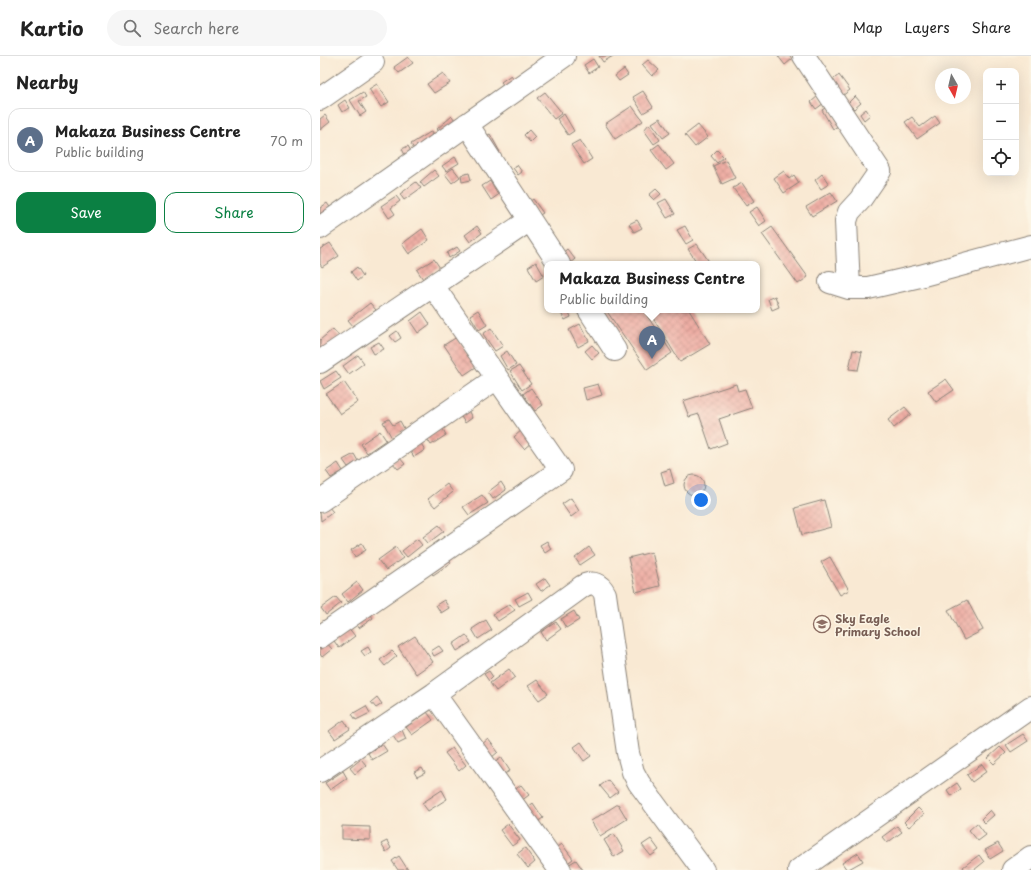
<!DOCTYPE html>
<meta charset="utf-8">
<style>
body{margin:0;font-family:"Playpen Sans",sans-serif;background:#f6f6f6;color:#222}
.controls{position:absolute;right:12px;top:12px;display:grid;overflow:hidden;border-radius:8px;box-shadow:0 4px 16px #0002}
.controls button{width:36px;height:36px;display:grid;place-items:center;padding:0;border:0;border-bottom:1px solid #e0e0e0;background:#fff;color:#222;font:20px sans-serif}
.compass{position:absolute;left:615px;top:12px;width:36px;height:36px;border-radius:50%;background:#fff;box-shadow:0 4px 16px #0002;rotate:172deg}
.you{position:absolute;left:381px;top:444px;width:14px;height:14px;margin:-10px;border:3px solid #fff;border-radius:50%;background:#1a73e8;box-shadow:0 0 0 6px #1a73e833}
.badge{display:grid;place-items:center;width:26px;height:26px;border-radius:50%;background:#0b8043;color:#fff;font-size:13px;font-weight:700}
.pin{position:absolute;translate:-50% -33px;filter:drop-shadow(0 1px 2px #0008)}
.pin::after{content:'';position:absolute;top:21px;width:14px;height:12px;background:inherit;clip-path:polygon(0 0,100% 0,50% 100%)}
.popup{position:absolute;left:224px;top:205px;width:216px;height:52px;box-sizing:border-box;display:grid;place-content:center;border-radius:8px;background:#fff;filter:drop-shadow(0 1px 3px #0005);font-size:13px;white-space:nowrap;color:#767676}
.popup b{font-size:15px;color:#222}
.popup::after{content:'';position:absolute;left:50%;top:100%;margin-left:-8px;border:8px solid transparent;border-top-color:#fff}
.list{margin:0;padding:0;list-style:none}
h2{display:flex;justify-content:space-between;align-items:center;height:52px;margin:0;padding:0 16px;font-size:17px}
h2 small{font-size:13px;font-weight:400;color:#767676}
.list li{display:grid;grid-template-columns:26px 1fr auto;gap:12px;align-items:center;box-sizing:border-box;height:64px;margin:0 8px 8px;padding:0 8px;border:1px solid #e0e0e0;border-radius:12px}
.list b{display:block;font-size:15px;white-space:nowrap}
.list p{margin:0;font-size:13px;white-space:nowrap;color:#767676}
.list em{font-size:13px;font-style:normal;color:#767676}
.actions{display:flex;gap:8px;padding:12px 16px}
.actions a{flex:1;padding:9px 0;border:1px solid #0b8043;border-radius:12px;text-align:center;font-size:14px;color:#0b8043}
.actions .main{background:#0b8043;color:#fff}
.icon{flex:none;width:22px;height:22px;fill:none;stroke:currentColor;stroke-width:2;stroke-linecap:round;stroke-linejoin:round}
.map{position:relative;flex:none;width:711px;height:814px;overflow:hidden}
header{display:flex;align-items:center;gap:24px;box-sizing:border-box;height:56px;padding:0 20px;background:#fff;border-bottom:1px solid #e0e0e0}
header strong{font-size:19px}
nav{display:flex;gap:22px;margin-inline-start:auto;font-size:14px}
.search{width:280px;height:36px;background:#f6f6f6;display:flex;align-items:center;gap:10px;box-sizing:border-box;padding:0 14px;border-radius:22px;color:#767676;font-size:15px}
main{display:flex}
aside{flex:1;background:#fff}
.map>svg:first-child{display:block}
.building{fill:url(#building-cross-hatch)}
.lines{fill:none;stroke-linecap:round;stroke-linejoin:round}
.minor-casing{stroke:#8a8278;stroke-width:24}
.minor{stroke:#fff;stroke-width:22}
.labels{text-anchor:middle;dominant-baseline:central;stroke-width:3;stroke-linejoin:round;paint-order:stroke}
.education-label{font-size:11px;font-weight:bold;fill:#785e54;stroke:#fcf5e5;text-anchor:start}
</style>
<header>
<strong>Kartio</strong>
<div class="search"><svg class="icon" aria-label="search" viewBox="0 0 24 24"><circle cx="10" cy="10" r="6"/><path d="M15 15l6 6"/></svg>Search here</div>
<nav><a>Map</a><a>Layers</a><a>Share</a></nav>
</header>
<main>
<aside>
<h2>Nearby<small></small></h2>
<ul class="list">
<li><span class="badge" style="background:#5c6f8a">A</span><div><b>Makaza Business Centre</b><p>Public building</p></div><em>70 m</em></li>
</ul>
<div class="actions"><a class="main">Save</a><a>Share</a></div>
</aside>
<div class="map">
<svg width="711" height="814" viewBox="0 0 711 814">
<defs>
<pattern id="building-cross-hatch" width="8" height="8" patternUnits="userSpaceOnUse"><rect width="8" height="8" fill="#eeaea4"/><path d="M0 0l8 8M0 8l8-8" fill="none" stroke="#cc958d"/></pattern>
</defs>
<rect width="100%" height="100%" fill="#fcf5e5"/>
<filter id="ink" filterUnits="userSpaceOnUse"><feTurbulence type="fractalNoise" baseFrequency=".025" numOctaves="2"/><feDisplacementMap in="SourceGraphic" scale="8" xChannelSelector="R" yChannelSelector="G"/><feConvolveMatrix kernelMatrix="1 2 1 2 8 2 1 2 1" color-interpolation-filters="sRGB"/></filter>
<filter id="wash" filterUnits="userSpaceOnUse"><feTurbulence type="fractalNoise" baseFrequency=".012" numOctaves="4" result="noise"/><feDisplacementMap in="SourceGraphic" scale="16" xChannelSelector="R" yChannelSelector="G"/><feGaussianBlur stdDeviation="0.9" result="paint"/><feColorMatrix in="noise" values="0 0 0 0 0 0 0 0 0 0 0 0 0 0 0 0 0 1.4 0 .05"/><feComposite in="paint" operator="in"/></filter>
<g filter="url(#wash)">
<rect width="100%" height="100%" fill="#f9e9d3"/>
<g id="blocks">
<path class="building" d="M279,0H293L283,6Z
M458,0H470L472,3L465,9Z
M88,1L93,7L79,17L74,11Z
M273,3L278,11L269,17L264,9Z
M328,4L339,14L332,20L322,9Z
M304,13L308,19L299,25L295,20Z
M123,17L130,27L114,37L107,28Z
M191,19L196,25L187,33L181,26Z
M519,19L530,34L522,40L511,25Z
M57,28L69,46L61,51L49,33Z
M323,35L333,51L323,57L313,41Z
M43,36L46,41L39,45L46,56L40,60L30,44Z
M225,36L242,57L234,63L217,42Z
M498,40L504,47L496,53L491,46Z
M535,40L541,47L534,53L528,47Z
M25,44L30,52L22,56L18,49Z
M312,50L323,65L295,83L285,68Z
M508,50L520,69L513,73L502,54Z
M546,53L550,59L544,64L540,58Z
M244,58L254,75L248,79L237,63Z
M5,59L10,66L0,74V63Z
M132,60L137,67L122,79L117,73Z
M615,60L620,67L597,83L585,66L592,61L600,71Z
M340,62L350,77L343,82L332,67Z
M329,68L340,84L334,88L324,74Z
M378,69L388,81L375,91L365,79Z
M209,74L215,81L210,86L204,79Z
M112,75L116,82L95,95L91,88Z
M170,78L180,96L171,101L161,83Z
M260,84L272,103L264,108L251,89Z
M339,88L354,108L346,114L331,94Z
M88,90L92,97L86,101L82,93Z
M397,94L404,101L397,107L391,100Z
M135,101L139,107L126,115L122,110Z
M406,104L415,122L402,128L393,110Z
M197,109L202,116L198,119L193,112Z
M133,112L140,121L132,127L125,118Z
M114,114L119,120L104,131L100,126Z
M464,115L469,123L474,119L479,127L464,137L454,122Z
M149,117L151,124L142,126L141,119Z
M502,118L509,128L501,133L495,124Z
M170,125L178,139L171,144L162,130Z
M96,126L101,132L84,144L80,138Z
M422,127L434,145L426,150L413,132Z
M336,133L341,138L334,144L329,139Z
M511,136L517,145L492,160L486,151Z
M76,140L80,145L71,152L75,158L69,162L61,150Z
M213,143L223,157L218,160L208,147Z
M346,143L355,158L347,162L338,147Z
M7,147L11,153L0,162V152Z
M437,151L446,165L439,170L429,156Z
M317,164L322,172L314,176L309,168Z
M157,170L162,177L150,186L145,179Z
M365,170L373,184L366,188L357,174Z
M452,171L488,221L478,228L442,178Z
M102,173L109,184L89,198L82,188Z
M10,187L19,200L2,211L0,208V193Z
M377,188L390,207L389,208H378L368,193Z
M137,191L140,195L129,202L127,197Z
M247,193L255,203L249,208L240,199Z
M114,203L120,212L103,223L97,214Z
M216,206L224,220L216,225L208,211Z
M37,211L43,220L37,225L31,216Z
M455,240L459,251L452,254L448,243Z
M50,247L56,254L34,271L28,264Z
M158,254L167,269L159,274L150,259Z
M239,254H248L251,261L245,264Z
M286,254H323L352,297L327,314Z
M328,254H369L390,288L360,306Z
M102,256L110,268L98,277L90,265Z
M260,268L269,285L258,291L249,274Z
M171,272L183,290L175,295L163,278Z
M13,273L20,281L3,296L0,292V284Z
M77,275L81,282L75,286L70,280Z
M137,281L156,311L144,319L124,289Z
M59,286L64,293L54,298L50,291Z
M272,289L279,297L272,303L265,295Z
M533,294L542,296L538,314L529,313Z
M187,295L196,309L188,314L180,300Z
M38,299L44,307L29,318L23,310Z
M199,310L211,328L202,334L190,315Z
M16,315L21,322L4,333L0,325Z
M626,323L634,334L616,346L608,335Z
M24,326L38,346L20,358L6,338Z
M278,328L282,339L266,344L263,332Z
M416,328L418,335L425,333L432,352L399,363L407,387L391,393L379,358L369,361L363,345Z
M211,332L223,349L215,355L203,338Z
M585,351L591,358L574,372L568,364Z
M148,354L152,362L145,367L140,359Z
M69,363L73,369L80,365L85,374L72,382L63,366Z
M122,371L126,379L111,389L106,381Z
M203,373L213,385L204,393L194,381Z
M60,375L66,384L47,397L41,388Z
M100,386L105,394L94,401L89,393Z
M34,398L38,405L28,411L23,404Z
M79,401L85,408L78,413L72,406Z
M18,407L23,415L11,422L6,415Z
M350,413L354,427L345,430L341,416Z
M364 429a10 10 0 1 1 20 0a10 10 0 1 1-20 0Z
M181,426L186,434L173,443L168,436Z
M127,428L133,436L115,451L108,443Z
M162,439L168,447L149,459L143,451Z
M251,442L259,455L251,461L242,448Z
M504,444L511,471L482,479L475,452Z
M8,450L13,456L1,465L0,456Z
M119,469L124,475L108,487L103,481Z
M97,483L102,489L87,501L82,495Z
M227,485L231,493L225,497L220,489Z
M42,487L46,494L35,501L31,494Z
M76,491L83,502L66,514L58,504Z
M269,491L275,499L260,509L255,502Z
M332,496L340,530L316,536L308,502Z
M127,501L131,507L113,519L109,513Z
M510,501L529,534L520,539L501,506Z
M225,522L230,529L221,535L216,528Z
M37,526L43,534L28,546L22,538Z
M208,536L212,543L199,550L195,543Z
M16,541L21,547L6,559L1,552Z
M124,544L129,552L121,557L116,549Z
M647,544L663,574L644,584L628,554Z
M190,548L195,554L178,565L173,558Z
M48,554L53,562L39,572L34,564Z
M254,555L259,564L246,572L241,563Z
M166,564L172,574L158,583L152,573Z
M236,566L241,573L226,584L221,576Z
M27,570L35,580L19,592L12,582Z
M146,579L151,586L137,595L133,588Z
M95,580L113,606L96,618L78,591Z
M5,585L12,593L2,601L0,598V589Z
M119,590L123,595L114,600L111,595Z
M48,591L51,596L45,600L41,595Z
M72,595L77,600L65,610L60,604Z
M189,613L195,621L176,635L170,627Z
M169,615L173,621L169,625L164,618Z
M217,624L228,638L219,644L208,630Z
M57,641L62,648L56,652L51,646Z
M46,650L50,657L36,664L32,658Z
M107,656L113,664L92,679L86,671Z
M24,664L30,673L15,683L9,675Z
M82,674L86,683L78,687L73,679Z
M703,678L708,685L691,696L686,689Z
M168,683L178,696L171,702L161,689Z
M261,686L271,700L264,705L254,691Z
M62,688L67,695L52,704L48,697Z
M680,691L686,697L674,708L668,702Z
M132,692L146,709L139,715L125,697Z
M181,701L190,715L182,719L174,706Z
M41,703L46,709L35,718L30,712Z
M662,708L667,715L652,726L647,719Z
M102,712L105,717L97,721L94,716Z
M23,715L27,722L10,734L5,727Z
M288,724L298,736L290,742L280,730Z
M637,727L641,733L631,740L627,734Z
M201,729L209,739L201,745L193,735Z
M122,734L127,743L108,755L102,747Z
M213,747L223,762L217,766L207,752Z
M298,748L307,763L280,780L271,765Z
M598,752L604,758L589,771L584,766Z
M670,754L674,759L665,767L661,763Z
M657,767L666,779L658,785L649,774Z
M188,768L200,784L192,790L180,774Z
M22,770L50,771V784L22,783Z
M577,770L582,776L567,787L562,781Z
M294,778L304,795L294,801L284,784Z
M331,783L339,794L331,800L322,789Z
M67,785L71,792L66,796L61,788Z
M678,787L683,795L670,803L665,794Z
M242,788L253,803L245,809L234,794Z
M205,792L215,806L208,812L197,798Z
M538,797L543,805L527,814L522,807Z
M659,799L664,806L654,814H645L643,811Z
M79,800L88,814H78L72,805Z
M256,804L263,814H252L248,809Z"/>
</g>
</g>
<g filter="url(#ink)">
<use href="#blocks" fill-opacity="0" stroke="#8a8278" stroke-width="1"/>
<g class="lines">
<g class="minor-casing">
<path id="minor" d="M484,0L560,115L540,144L529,156L526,165L529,232
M0,43L53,6
M147,68L239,208
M0,172L244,0
M510,226L529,232H548L600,220L711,190
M269,254L295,294
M0,306L210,164
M0,445L177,322
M0,581L241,414L113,230
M114,638L240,814
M0,715L114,638L263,530C273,525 280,528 285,538L308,697L313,716L319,727L383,814
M479,814L711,651
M693,814L711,801"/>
</g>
<use href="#minor" class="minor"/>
</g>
</g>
<defs>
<g id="school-ring" transform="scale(0.9)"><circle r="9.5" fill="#fcf5e5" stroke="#8d6e63" stroke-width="1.5"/><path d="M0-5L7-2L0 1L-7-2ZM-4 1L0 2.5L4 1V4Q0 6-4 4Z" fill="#8d6e63"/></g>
</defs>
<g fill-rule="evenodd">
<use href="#school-ring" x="502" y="568"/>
</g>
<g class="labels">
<g class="education-label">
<text x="515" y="562">Sky Eagle<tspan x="515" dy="13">Primary School</tspan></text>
</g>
</g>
</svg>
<div class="controls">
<button>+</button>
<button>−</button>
<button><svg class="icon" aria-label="locate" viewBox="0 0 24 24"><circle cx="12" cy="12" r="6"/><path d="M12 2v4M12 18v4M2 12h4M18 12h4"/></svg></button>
</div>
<svg class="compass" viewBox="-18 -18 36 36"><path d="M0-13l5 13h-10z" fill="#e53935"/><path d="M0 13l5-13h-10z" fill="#767676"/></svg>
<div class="you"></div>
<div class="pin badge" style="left:332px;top:303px;background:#5c6f8a">A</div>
<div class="popup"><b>Makaza Business Centre</b>Public building</div>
</div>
</main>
